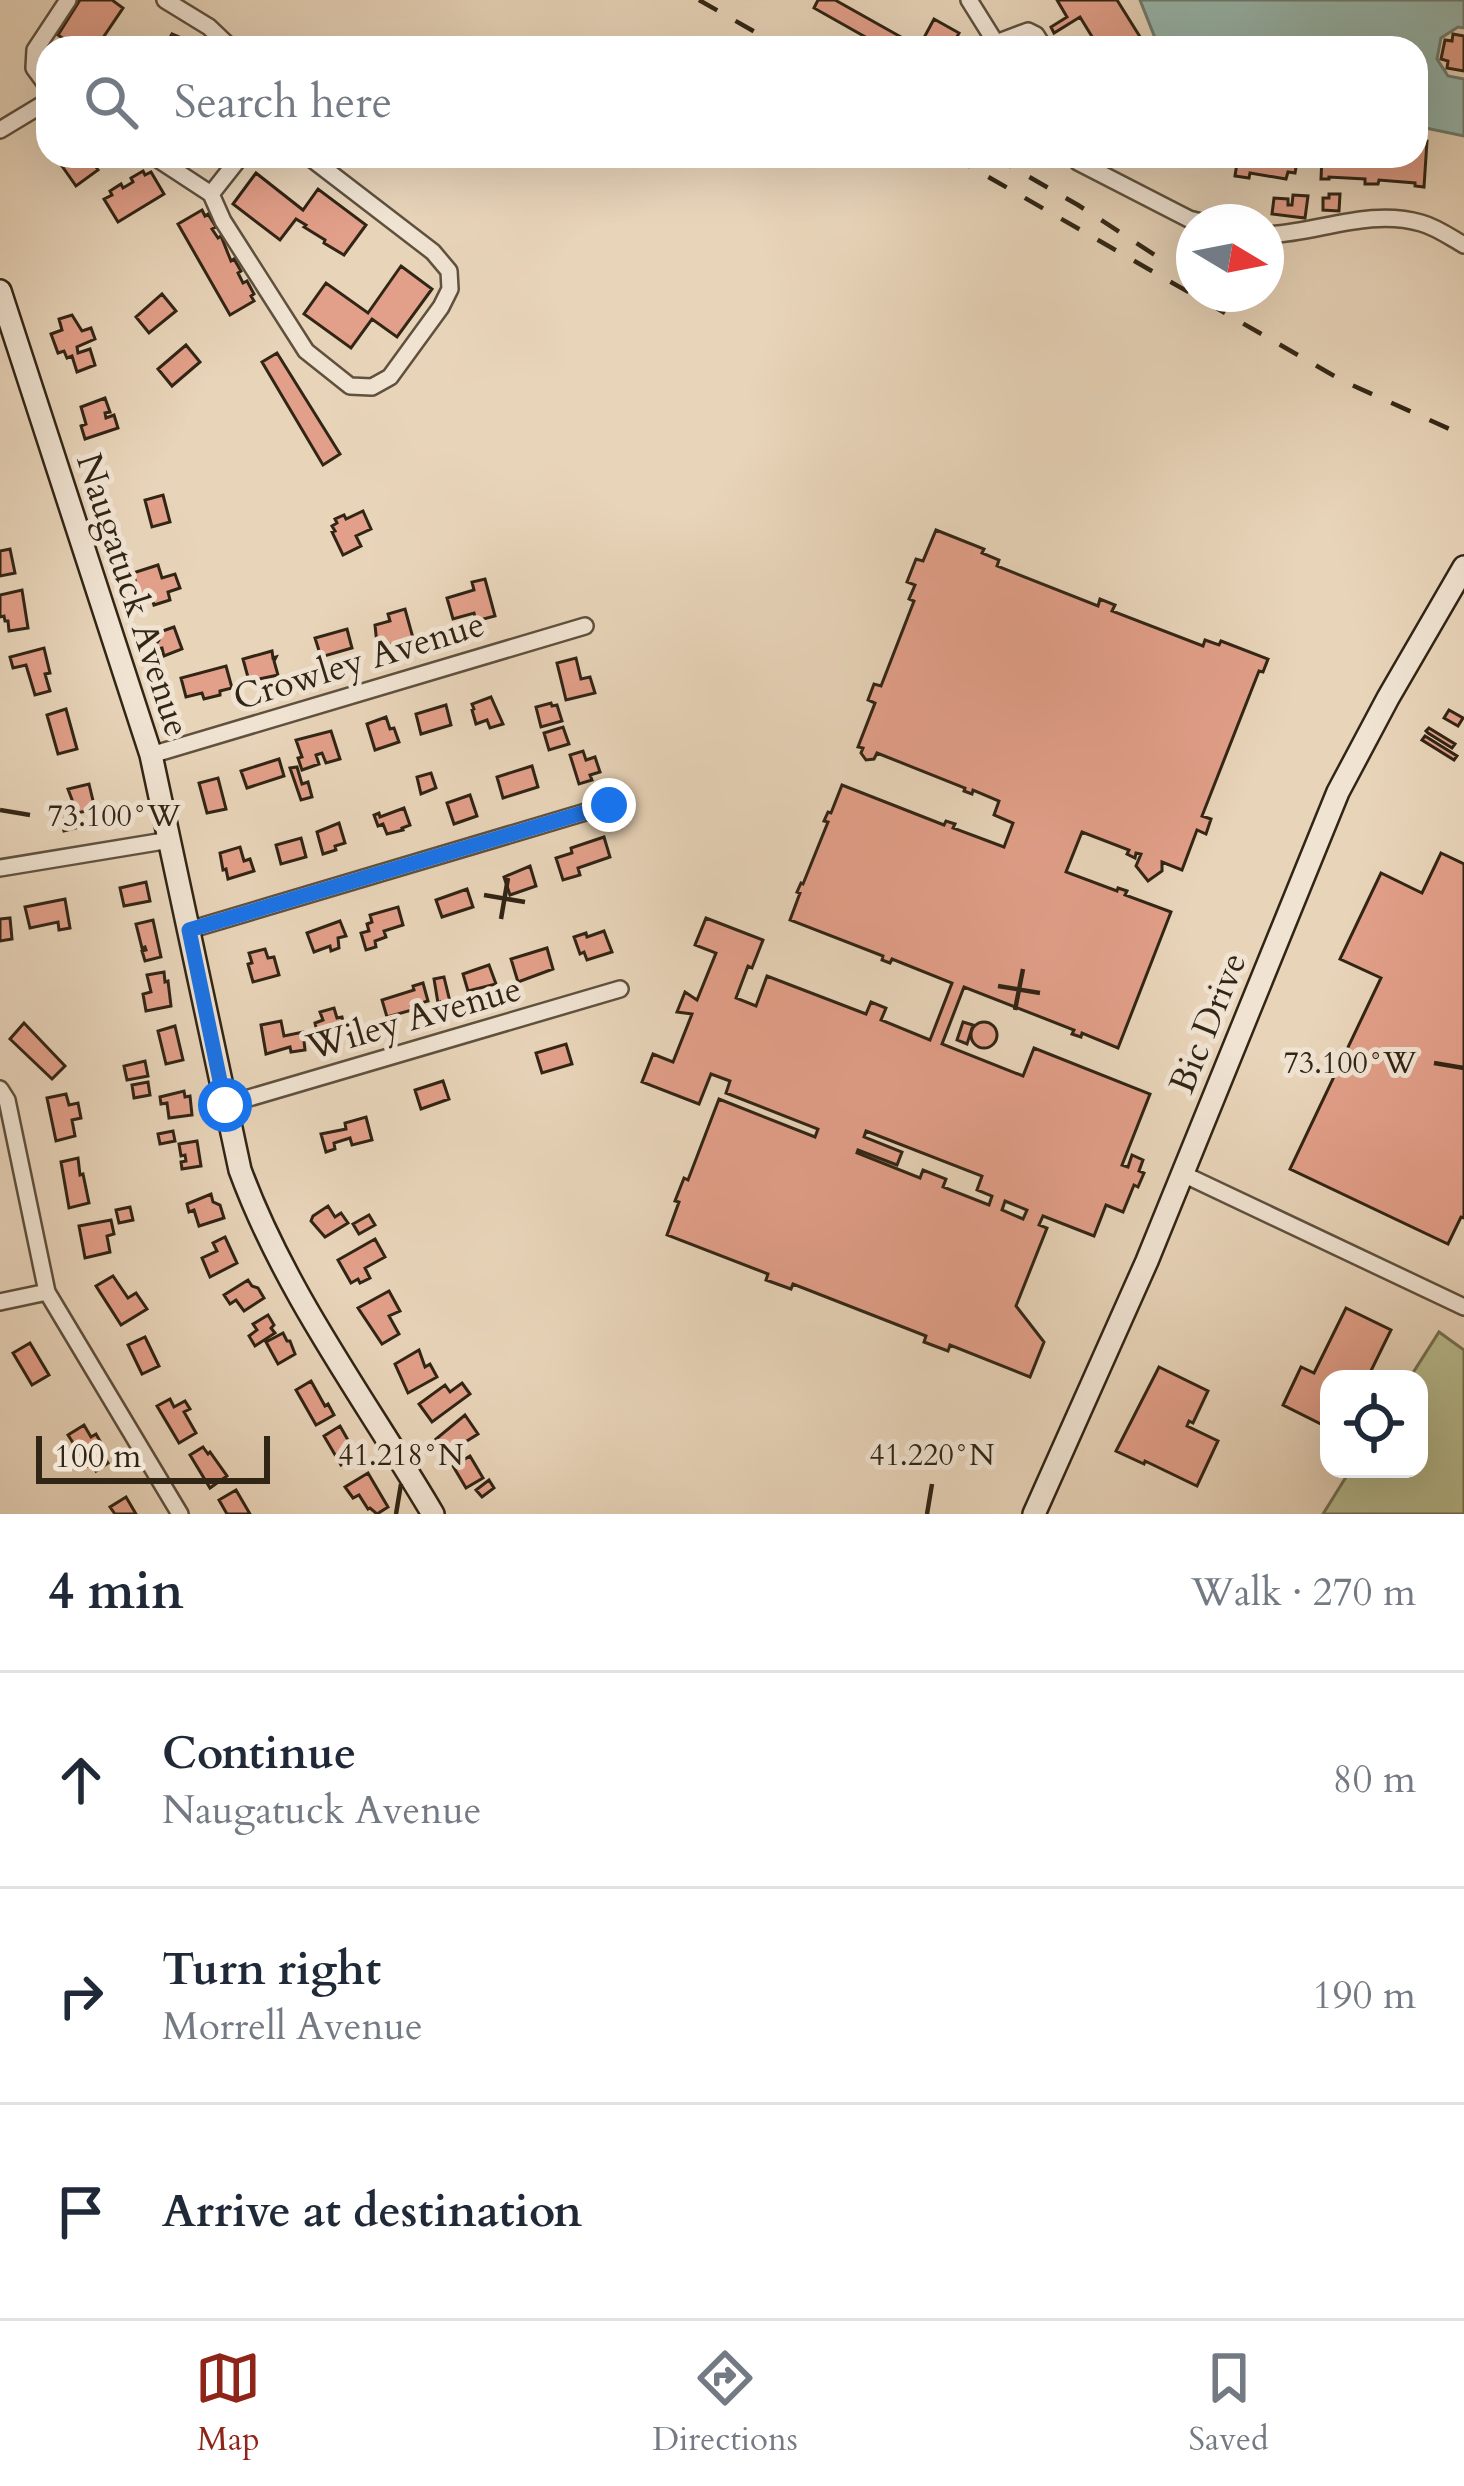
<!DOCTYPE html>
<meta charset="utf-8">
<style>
body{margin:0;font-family:Cardo,serif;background:#f6f6f7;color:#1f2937}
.controls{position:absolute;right:36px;bottom:36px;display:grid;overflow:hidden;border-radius:24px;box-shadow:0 12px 48px #0002}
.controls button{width:108px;height:108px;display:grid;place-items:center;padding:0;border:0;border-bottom:3px solid #e0e1e3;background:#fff;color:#1f2937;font:60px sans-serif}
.compass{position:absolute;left:1176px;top:204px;width:108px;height:108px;border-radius:50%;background:#fff;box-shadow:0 12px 48px #0002;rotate:100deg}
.scale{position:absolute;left:36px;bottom:30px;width:234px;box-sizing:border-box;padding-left:12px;border:6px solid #312515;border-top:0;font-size:33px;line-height:42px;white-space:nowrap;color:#312515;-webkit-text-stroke:9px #f0e3d2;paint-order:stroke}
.stop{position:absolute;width:36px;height:36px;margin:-27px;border:9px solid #1a73e8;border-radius:50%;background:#fff}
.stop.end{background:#1a73e8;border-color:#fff;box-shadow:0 3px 12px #0008}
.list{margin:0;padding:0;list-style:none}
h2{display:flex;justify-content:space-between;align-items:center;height:156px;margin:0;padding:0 48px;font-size:51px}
h2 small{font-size:39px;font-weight:400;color:#747a83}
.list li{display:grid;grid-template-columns:78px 1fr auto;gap:36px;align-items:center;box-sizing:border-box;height:216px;padding:0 48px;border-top:3px solid #e0e1e3}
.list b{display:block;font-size:45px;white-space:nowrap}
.list p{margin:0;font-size:39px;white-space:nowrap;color:#747a83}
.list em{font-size:39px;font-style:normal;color:#747a83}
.icon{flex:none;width:66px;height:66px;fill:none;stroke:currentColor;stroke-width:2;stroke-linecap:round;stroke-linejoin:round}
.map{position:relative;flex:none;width:1464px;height:1514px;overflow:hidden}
.search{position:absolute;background:#fff;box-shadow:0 12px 48px #0002;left:36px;right:36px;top:36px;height:132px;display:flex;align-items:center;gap:30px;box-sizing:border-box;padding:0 42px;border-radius:36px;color:#747a83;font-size:45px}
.sheet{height:804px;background:#fff}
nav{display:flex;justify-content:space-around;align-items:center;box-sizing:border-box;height:168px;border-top:3px solid #e0e1e3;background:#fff;font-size:33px;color:#747a83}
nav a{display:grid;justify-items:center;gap:6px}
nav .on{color:#8f2418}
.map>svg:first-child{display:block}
.green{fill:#b8bc8e;stroke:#747052;stroke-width:3}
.water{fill:#97b8ae;stroke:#6e7d71;stroke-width:3}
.building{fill:#e29f89;stroke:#312515;stroke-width:3;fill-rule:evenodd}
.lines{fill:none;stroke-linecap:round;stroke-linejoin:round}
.street-casing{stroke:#5f513e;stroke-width:20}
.secondary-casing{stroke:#312515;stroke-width:26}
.street{stroke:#f0e3d2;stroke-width:15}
.secondary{stroke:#f0e3d2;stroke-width:21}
.rail{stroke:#312515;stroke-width:4.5;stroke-dasharray:21 21;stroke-linecap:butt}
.route{stroke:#1a73e8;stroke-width:15}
.ticks{fill:none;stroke:#312515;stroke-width:4.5}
.labels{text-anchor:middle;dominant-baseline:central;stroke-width:10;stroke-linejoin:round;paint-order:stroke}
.street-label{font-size:36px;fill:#312515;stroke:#f0e3d2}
.ticks-label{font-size:30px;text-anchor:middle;fill:#312515;stroke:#f0e3d2;stroke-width:10;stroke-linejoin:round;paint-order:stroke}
</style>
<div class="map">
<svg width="1464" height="1514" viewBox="0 0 1464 1514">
<rect width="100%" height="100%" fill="#e8d4b9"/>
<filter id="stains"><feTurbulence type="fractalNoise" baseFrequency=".00167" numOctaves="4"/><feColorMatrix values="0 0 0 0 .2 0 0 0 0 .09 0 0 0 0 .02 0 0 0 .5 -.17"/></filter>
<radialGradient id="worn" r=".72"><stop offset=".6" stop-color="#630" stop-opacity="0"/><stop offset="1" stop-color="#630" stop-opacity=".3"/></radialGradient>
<path class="green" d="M1439,1332L1464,1350V1514H1323L1351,1469H1419V1379H1409Z"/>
<path class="water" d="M1140,0H1464V28L1458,27L1441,38L1437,59L1448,76L1464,79V136L1416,126V48H1159Z"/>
<path class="building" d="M80,0H112L123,8L96,48H77L58,35Z
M818,0H835L917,46L885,48L814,8Z
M1057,0H1117L1147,48H1099L1080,17L1054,33L1051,27L1067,17Z
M934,19L959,33L951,48L919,47Z
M172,34L184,39L195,48H164Z
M1453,34L1464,36V71L1447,68L1448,61L1441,59L1445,40L1452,41Z
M1416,140L1427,141L1424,187L1415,186V183L1379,180L1378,184H1365V179L1329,177V179H1321L1322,156H1416Z
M55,156H94L99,164L96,167L98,170L76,186Z
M1191,156H1298L1295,173L1288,172L1286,179L1250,173L1249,178L1235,176L1237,163L1203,157L1202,161L1191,159Z
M143,171L145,175L151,172L164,194L118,222L104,199L112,195L110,191L121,184L123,188L133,182L131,178Z
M256,173L303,210L318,189L366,225L344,255L324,243L325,240L304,227L306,225L296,219L280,240L233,204Z
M1329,194H1340L1339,211L1323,210V198H1329Z
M1293,195L1308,196L1305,218L1272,214L1274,198L1288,199V205H1292Z
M202,210L205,216L208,214L216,227L212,229L218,238L221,236L231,261L234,259L241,271L238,273L243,283L247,281L254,294L251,296L254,301L230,315L178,224Z
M401,266L432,289L397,337L372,319L351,348L304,314L326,283L368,313Z
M162,294L176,311L149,333L136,317Z
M72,315L82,331L91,328L95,339L77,347L78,353L90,349L95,365L77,372L72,356L67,358L64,351L58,353L51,334L62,330L59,319Z
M186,345L200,362L172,386L158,369Z
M277,353L340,454L323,465L262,362Z
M105,398L110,412L105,413L106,418L114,415L118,428L85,439L81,426L86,424L81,407Z
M163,495L170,522L152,527L145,500Z
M363,511L371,529L356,536L361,546L343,555L332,532L335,531L332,526L337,523L335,519L344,515L346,519Z
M936,530L984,549L982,553L999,560L997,566L1098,606L1100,599L1115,605L1112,611L1203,646L1205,640L1219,645L1221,641L1268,659L1263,672L1259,671L1202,816L1211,819L1206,834L1197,830L1182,870L1162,862V871L1148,881L1136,866L1141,854L1136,853L1135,858L1127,854L1129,850L1082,832L1066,872L1117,891L1118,888L1127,891L1125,895L1171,912L1118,1048L1082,1033L1081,1037L1072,1034L1074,1030L964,987L942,1044L1023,1076L1034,1048L1150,1094L1122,1165L1128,1167L1132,1155L1143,1160L1139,1171L1144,1173L1138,1187L1134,1185L1123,1212L1106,1205L1094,1236L1043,1216L1039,1225L1047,1228L1016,1306L1044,1342L1030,1377L950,1345L948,1351L924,1342L926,1336L793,1284L791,1289L766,1280L768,1274L667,1235L679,1202L675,1201L684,1178L688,1180L719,1099L815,1137L818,1129L726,1093L730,1081L711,1074L699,1104L642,1082L653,1054L673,1062L692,1014L677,1012L685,992L697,1000L716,953L695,945L706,918L763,940L752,968L748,966L736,998L756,1006L767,976L866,1014L871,1002L886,1008L881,1020L930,1040L952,983L892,959L890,963L882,960L883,956L790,920L800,893L797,892L801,883L803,884L828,822L824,821L828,812L831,813L842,785L944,825L946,821L955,824L953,828L1004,847L1013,823L994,815L999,801L973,790L972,794L964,791L965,788L877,753L874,759L866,760L861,753L863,748L858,747L875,703L868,700L874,684L881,686L914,601L909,599L915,585L907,582L916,559L923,561ZM866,1131L982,1176L977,1190L992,1196L989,1205L943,1187L946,1179L923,1170L920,1178L857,1153L858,1150L897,1165L902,1152L864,1137ZM1005,1201L1027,1210L1023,1219L1002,1210Z
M10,549L15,573L0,576V551Z
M158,565L162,578L175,574L180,588L168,592L170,600L154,605L151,595L140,598L133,573Z
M485,579L495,616L476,621L474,613L453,619L447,598L474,590L472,582Z
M22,590L28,628L9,631L8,621H5L4,616L0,617V595Z
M405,609L413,638L385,646L384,642L377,644L375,625L390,621L388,614Z
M174,627L182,649L164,656L162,648L158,649L156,644L159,640L157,633Z
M347,629L352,648L321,657L315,638Z
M44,648L50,673L45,674L50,691L35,695L26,665L13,668L10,657Z
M272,651L273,658L276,657L274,661L278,675L249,681L243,659Z
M576,658L581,679L590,677L595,693L566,700L557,663Z
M226,666L232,688L220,691V695L204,699L202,693L186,697L181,678Z
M491,697L503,724L490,728L487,720L476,724L472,710L474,709L472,704Z
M551,703L552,706L557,705L562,721L541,727L536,707Z
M446,705L451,725L421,734L416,714Z
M66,709L77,749L58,754L47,715Z
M1449,710L1463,718L1458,726L1444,718Z
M386,717L390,729L394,728L399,742L375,750L367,724Z
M563,727L569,744L549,750L544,733Z
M1429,728L1455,744L1452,748L1428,733L1426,731Z
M331,731L340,759L326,763L322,753L316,755L319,764L302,770L298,758L302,757L296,740Z
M1425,736L1457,756L1454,760L1422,740Z
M583,751L586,760L595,757L600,772L590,775L592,780L579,784L570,755Z
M279,759L284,776L247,788L241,771Z
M532,766L538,787L503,798L497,777Z
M297,767L302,784L308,782L312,797L301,800L290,768Z
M431,773L436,788L421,794L417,777Z
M218,778L226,809L207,813L199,783Z
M89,784L95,809L77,813L68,789Z
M470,795L477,816L454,824L447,803Z
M404,808L410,825L402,828L403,830L387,834L383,824L378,826L374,815L379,813L380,817Z
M72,812L76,828L64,831L60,815Z
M339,823L345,843L335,846L336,850L323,854L317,832Z
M604,837L610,857L578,868L580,875L563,880L556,858L572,853L571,848Z
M301,838L306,857L281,864L276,845Z
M240,847L244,861L250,859L254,871L228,879L226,869L223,870L220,853Z
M1441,853L1464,864V1218L1461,1217L1448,1244L1290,1169L1381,978L1340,959L1381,873L1422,893Z
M530,866L536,886L510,895L504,877Z
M146,882L150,901L124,906L120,888Z
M467,889L473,907L442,917L436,900Z
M65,899L70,928L59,930L58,922L30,928L25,907Z
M398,907L403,925L384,931L386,937L375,941L376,947L366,950L361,933L369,931L367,924L372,922L370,915Z
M10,918L12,939L0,941V919Z
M153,920L161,957L145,961L142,951L146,950L145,947L142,948L136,924Z
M340,921L346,936L338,938L339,948L331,951L330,946L314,952L307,933Z
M604,931L612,952L587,960L584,952L580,954L574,937L586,933L587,937Z
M547,948L553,969L518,982L511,959Z
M265,949L268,958L274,957L279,975L253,982L248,964L252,963L249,953Z
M489,965L496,984L468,991L463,974Z
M164,972L165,982L168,981L171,1006L146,1011L143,994L151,992L147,975Z
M444,977L452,1010L443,1014L440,1002L438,1003L434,979Z
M423,983L428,1001L411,1006L412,1010L387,1017L382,1000L414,990L413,986Z
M334,1008L337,1018L342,1017L346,1034L320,1044L315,1023L323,1020L320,1012Z
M281,1021L284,1036L303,1032L305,1050L291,1052L290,1047L266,1054L261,1025Z
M971 1035a13 13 0 1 1 26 0a13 13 0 1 1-26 0Z
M963,1022L973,1025L967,1044L957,1040Z
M24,1023L65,1066L52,1079L10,1039Z
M175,1026L183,1060L166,1064L158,1031Z
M566,1044L572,1064L542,1073L536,1053Z
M145,1061L148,1076L127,1080L124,1066Z
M443,1081L449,1099L421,1109L415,1090Z
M148,1082L150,1095L134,1098L132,1085Z
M184,1091L185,1097L190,1096L192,1115L169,1118L167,1103L161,1104L160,1097Z
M66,1094L69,1105L78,1103L81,1118L72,1120L75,1136L56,1141L47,1098Z
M366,1117L372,1140L352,1145L350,1138L334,1143L335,1149L326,1152L321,1134L346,1129L345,1123Z
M173,1131L175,1141L160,1144L158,1134Z
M197,1141L201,1166L182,1169L181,1162L186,1161L185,1155L181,1156L179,1144Z
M78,1158L80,1175L83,1174L89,1203L69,1208L61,1162Z
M211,1194L213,1202L220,1205L224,1218L199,1226L194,1210L189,1212L187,1204Z
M328,1206L335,1217L341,1213L348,1223L325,1237L311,1221L313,1216Z
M130,1207L133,1220L119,1223L116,1210Z
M369,1215L375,1225L359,1234L353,1224Z
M111,1220L114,1234L107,1236L110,1252L85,1258L79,1226Z
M225,1237L237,1263L210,1277L202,1258L217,1251L213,1243Z
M375,1239L385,1257L365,1268L370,1278L360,1283L358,1279L351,1283L338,1260Z
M113,1276L128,1298L136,1293L147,1309L121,1325L96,1286Z
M248,1280L252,1286L258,1288L264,1298L244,1311L236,1300L230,1304L224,1295Z
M389,1291L400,1311L389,1316L399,1334L382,1344L358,1308Z
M1346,1308L1391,1330L1367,1379H1329V1428L1283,1405L1301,1367L1314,1373Z
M268,1315L274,1325L271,1328L275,1333L255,1346L249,1336L257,1330L253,1324Z
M283,1333L287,1341H290L295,1354L278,1364L266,1342Z
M145,1337L159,1366L142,1374L128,1345Z
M30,1343L49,1375L32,1385L13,1353Z
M419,1350L425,1367L430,1364L437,1377L408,1393L395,1364Z
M1159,1367L1208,1391L1193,1423L1189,1421L1187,1426L1218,1441L1197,1486L1145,1461L1144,1464L1116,1451Z
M311,1381L325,1406L328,1404L334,1415L316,1425L296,1390Z
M462,1383L470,1394L432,1422L419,1404L445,1385L450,1392Z
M170,1399L174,1407L185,1401L190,1409L184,1412L196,1433L179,1443L157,1406Z
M465,1415L478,1434L446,1454L436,1439Z
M84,1425L91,1437L96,1434L100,1441L96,1443L108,1463L96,1471L92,1464L88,1466L68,1435Z
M340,1426L357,1456L341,1465L324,1436Z
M203,1447L208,1454L210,1452L227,1476L210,1488L190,1455Z
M470,1456L483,1478L466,1488L453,1466Z
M368,1473L388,1507L377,1514L370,1508L368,1509L359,1495L353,1498L345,1487Z
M489,1480L494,1488L482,1497L476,1490Z
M236,1490L250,1514H227L219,1500Z
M126,1497L136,1514H115L110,1507Z"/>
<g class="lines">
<g class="street-casing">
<path id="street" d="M165,0L209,27L231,48
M969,0L999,48
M996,43L1028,31L1036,35L1044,48
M48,87L34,68L35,50L68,0
M0,130L48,101
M153,156L211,194L223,221L306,351L350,386L372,387L390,377L441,307L450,289L449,271L433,252L308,156
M1073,156L1078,162L1189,219L1201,222
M211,194L241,156
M1266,235C1318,233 1369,208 1421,223C1436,227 1450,237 1464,245
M151,755L585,626
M0,868L170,840
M189,930L609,805
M0,1089L7,1100L47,1292L180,1514
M225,1105L620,989
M1183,1174L1464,1307
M0,1302L47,1292"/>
</g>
<g class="secondary-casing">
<path id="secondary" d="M0,291L151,755L240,1170C285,1293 367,1402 433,1514
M1034,1514L1147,1261L1338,792L1388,698L1464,567"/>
</g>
<use href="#street" class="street"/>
<use href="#secondary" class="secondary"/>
<path class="rail" d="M699,0L783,48
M952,156L1343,381L1454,431
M993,156L1078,205L1164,261"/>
</g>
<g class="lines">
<path class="route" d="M225,1105L189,930L609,805"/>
</g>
<path class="ticks" d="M0,810L30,815M484,895L525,902M501,919L508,878M998,986L1040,993M1015,1010L1023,969M1434,1063L1464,1068M396,1514L401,1484M927,1514L932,1484"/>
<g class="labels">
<g class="street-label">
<text transform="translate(133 595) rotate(72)">Naugatuck Avenue</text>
<text transform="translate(359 661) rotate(-17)">Crowley Avenue</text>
<text transform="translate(414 1018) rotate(-16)">Wiley Avenue</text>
<text transform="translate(1208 1023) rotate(-68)">Bic Drive</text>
</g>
</g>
<g class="ticks-label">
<text x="114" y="826">73.100°W</text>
<text x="1350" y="1073">73.100°W</text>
<text x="401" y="1465">41.218°N</text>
<text x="932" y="1465">41.220°N</text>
</g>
<rect width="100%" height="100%" filter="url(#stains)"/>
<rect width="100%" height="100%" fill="url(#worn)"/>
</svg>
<div class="controls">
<button><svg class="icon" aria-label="locate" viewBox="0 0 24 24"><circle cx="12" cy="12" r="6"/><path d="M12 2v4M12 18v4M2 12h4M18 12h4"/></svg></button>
</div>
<svg class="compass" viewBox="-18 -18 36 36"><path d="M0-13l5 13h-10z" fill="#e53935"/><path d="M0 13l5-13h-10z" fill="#747a83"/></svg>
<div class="scale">100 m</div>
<div class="stop" style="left:225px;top:1105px"></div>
<div class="stop end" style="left:609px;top:805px"></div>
<div class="search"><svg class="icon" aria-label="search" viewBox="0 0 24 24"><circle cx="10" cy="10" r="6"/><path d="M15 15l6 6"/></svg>Search here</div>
</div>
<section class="sheet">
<h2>4 min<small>Walk · 270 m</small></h2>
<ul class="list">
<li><svg class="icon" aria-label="ahead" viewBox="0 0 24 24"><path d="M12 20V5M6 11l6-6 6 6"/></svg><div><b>Continue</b><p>Naugatuck Avenue</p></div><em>80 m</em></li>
<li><svg class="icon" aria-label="right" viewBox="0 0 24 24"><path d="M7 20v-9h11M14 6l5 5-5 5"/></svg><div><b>Turn right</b><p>Morrell Avenue</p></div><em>190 m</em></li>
<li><svg class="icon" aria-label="arrive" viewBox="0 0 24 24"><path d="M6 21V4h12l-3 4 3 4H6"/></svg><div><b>Arrive at destination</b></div></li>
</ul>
</section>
<nav>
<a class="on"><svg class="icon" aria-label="map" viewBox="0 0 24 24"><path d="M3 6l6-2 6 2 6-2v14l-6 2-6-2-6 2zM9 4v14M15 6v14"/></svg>Map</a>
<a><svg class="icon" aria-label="directions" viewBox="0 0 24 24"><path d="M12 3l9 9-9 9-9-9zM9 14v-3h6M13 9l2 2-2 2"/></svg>Directions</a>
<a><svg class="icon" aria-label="saved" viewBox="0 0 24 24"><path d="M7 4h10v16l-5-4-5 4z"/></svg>Saved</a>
</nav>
